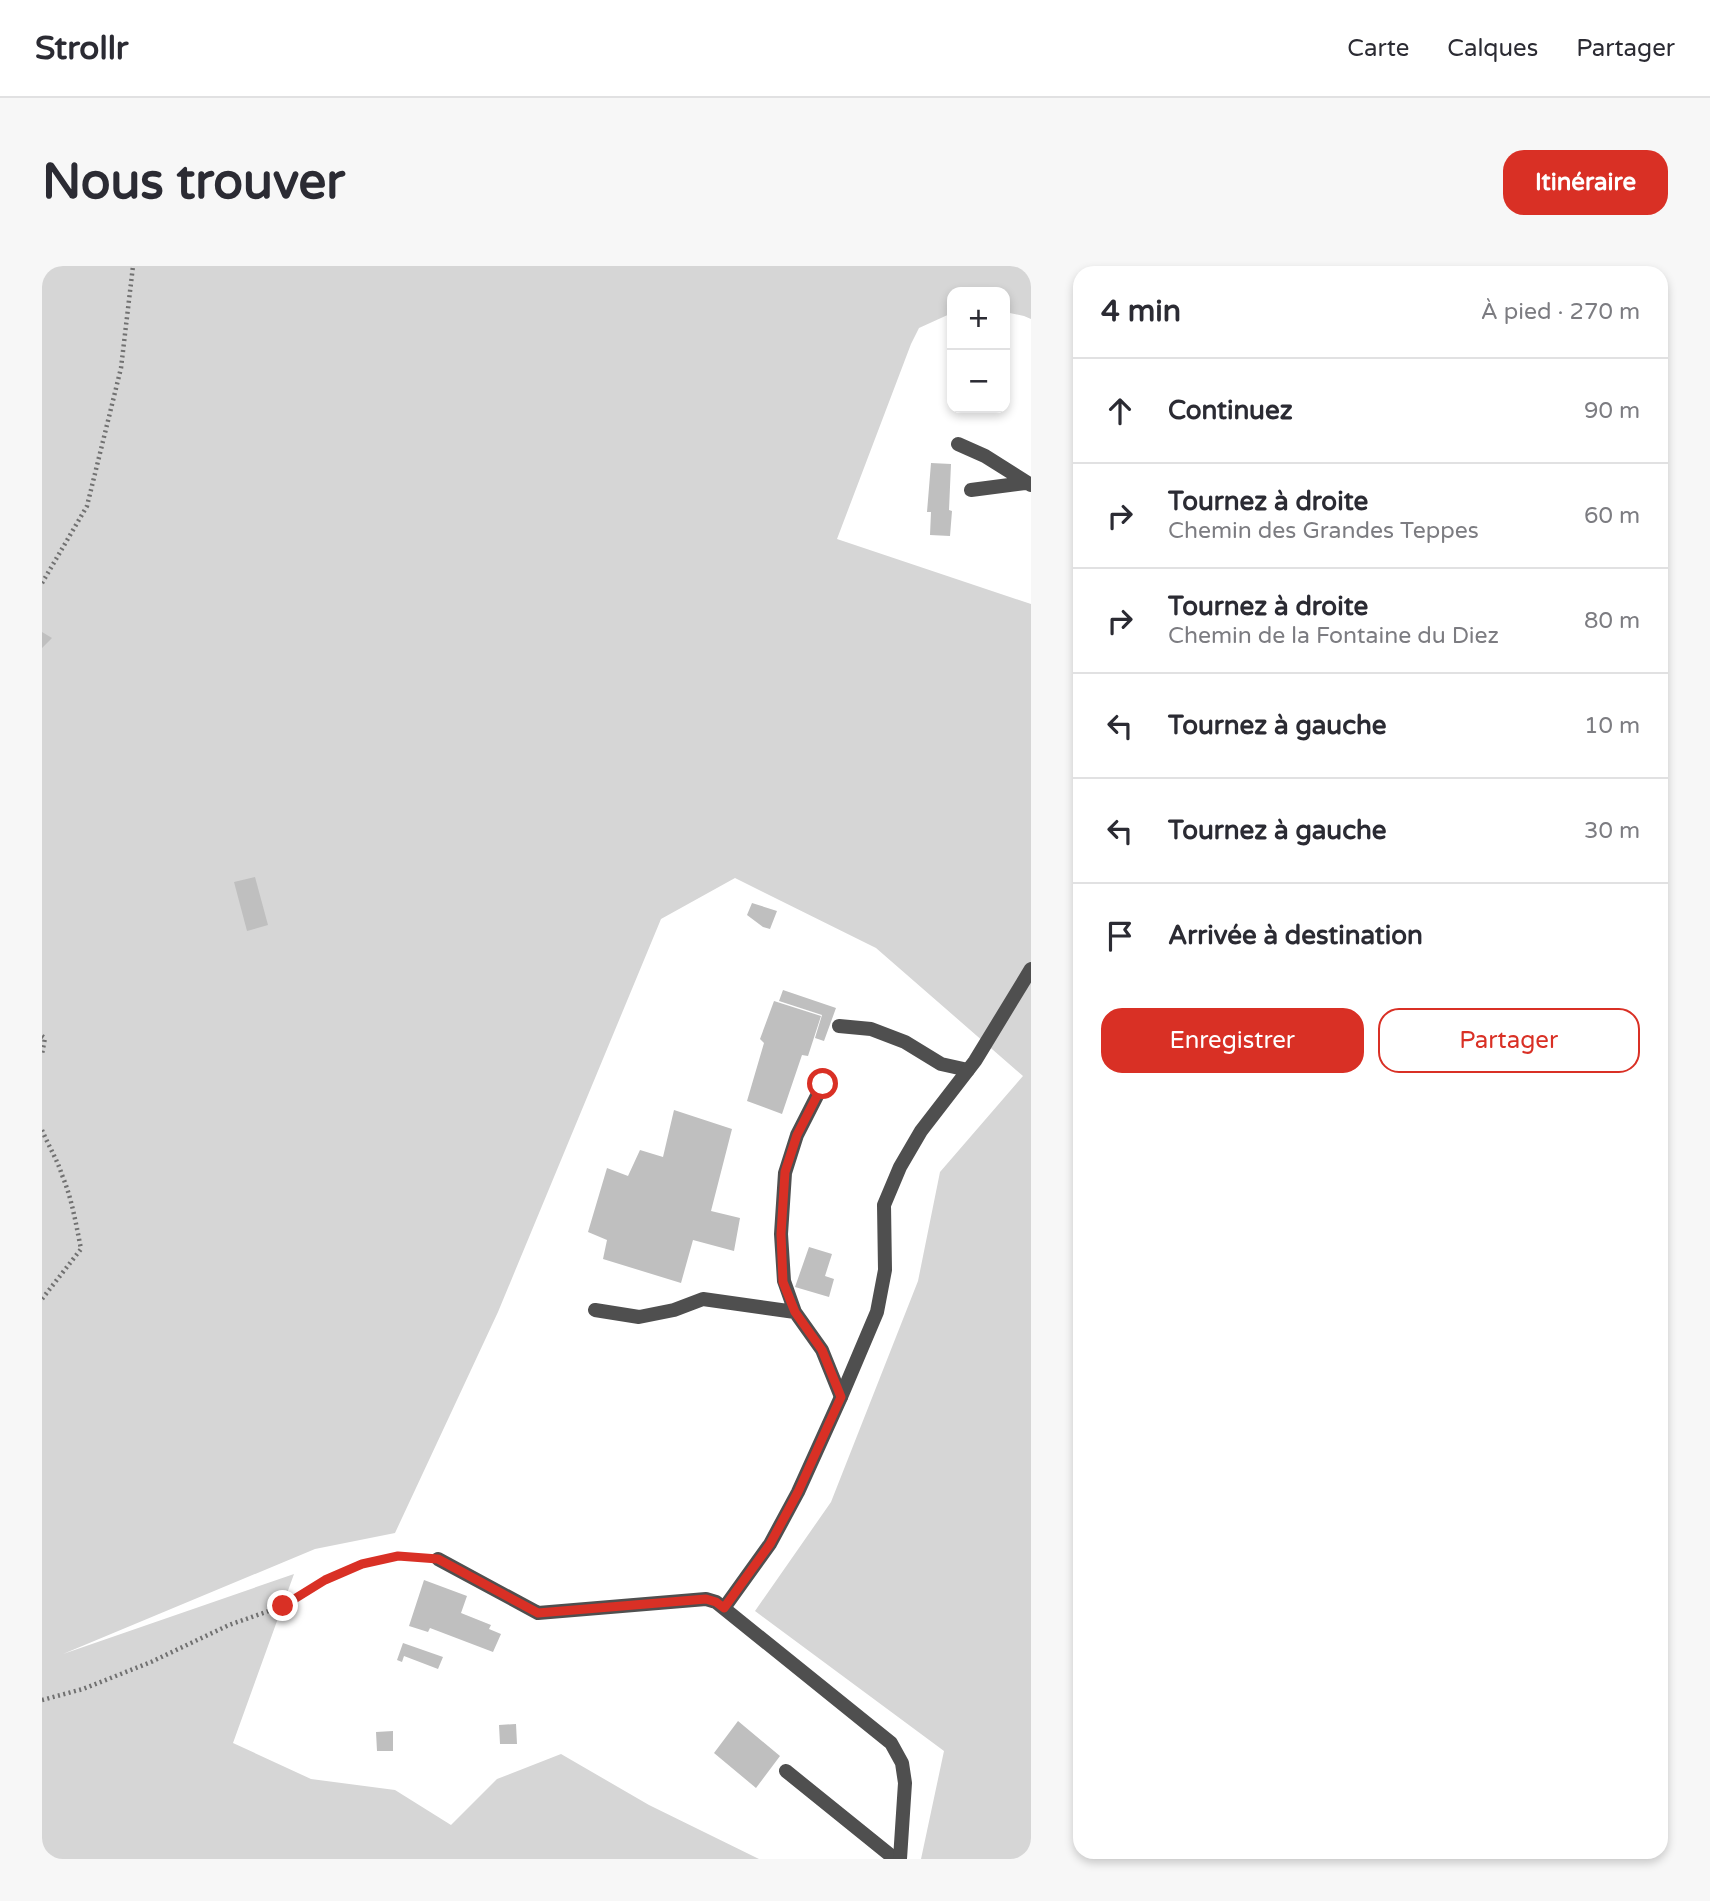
<!DOCTYPE html>
<html lang="fr">
<meta charset="utf-8">
<style>
body{margin:0;font-family:"Varela Round",sans-serif;background:#f7f7f7;color:#2b2b33}
.controls{position:absolute;right:21px;top:21px;display:grid;overflow:hidden;border-radius:14px;box-shadow:0 4px 10px #0003}
.controls button{width:63px;height:63px;display:grid;place-items:center;padding:0;border:0;border-bottom:2px solid #e1e1e2;background:#fff;color:#2b2b33;font:35px sans-serif}
.stop{position:absolute;width:21px;height:21px;margin:-16px;border:5px solid #d93025;border-radius:50%;background:#fff}
.stop.end{background:#d93025;border-color:#fff;box-shadow:0 2px 7px #0008}
.list{margin:0;padding:0;list-style:none}
h2{display:flex;justify-content:space-between;align-items:center;height:91px;margin:0;padding:0 28px;font-size:30px}
h2 small{font-size:23px;font-weight:400;color:#7c7c81}
.list li{display:grid;grid-template-columns:46px 1fr auto;gap:21px;align-items:center;box-sizing:border-box;height:105px;padding:0 28px;border-top:2px solid #e1e1e2}
.list b{display:block;font-size:26px;white-space:nowrap}
.list p{margin:0;font-size:23px;white-space:nowrap;color:#7c7c81}
.list em{font-size:23px;font-style:normal;color:#7c7c81}
.actions{display:flex;gap:14px;padding:21px 28px}
.actions a{flex:1;padding:16px 0;border:2px solid #d93025;border-radius:21px;text-align:center;font-size:24px;color:#d93025}
.actions .main{background:#d93025;color:#fff}
.icon{flex:none;width:38px;height:38px;fill:none;stroke:currentColor;stroke-width:2;stroke-linecap:round;stroke-linejoin:round}
.map{position:relative;flex:none;width:989px;height:1593px;overflow:hidden;border-radius:21px}
header{display:flex;align-items:center;gap:42px;box-sizing:border-box;height:98px;padding:0 35px;background:#fff;border-bottom:2px solid #e1e1e2}
header strong{font-size:33px}
nav{display:flex;gap:38px;margin-inline-start:auto;font-size:24px}
.intro{display:flex;align-items:center;justify-content:space-between;box-sizing:border-box;height:168px;padding:0 42px}
h1{margin:0;font-size:49px}
.button{padding:18px 32px;border-radius:21px;background:#d93025;color:#fff;font-size:24px;font-weight:700}
main{display:flex;gap:42px;padding:0 42px}
aside{flex:1;background:#fff;border-radius:21px;box-shadow:0 4px 10px #0003}
.map>svg:first-child{display:block}
.green{fill:#d6d6d6}
.building{fill:#bfbfbf}
.lines{fill:none;stroke-linecap:round;stroke-linejoin:round}
.path{stroke:#717171;stroke-width:4.5;stroke-dasharray:2 3.5;stroke-linecap:butt}
.service{stroke:#4f4f4f;stroke-width:14}
.minor{stroke:#4f4f4f;stroke-width:14}
.route{stroke:#d93025;stroke-width:9}
</style>
<header>
<strong>Strollr</strong>
<nav><a>Carte</a><a>Calques</a><a>Partager</a></nav>
</header>
<div class="intro"><h1>Nous trouver</h1><a class="button">Itinéraire</a></div>
<main>
<div class="map">
<svg width="989" height="1593" viewBox="0 0 989 1593">
<rect width="100%" height="100%" fill="#fff"/>
<path class="green" d="M0,0H989V53L982,50L963,46V26H910V47L877,62L869,78L795,273L989,338V1593H879L902,1485L713,1345L789,1236L876,1015L898,906L981,810L834,682L693,612L619,653L456,1046L353,1267L273,1283L21,1388L252,1308L191,1477L269,1513L353,1524L409,1559L455,1513L519,1488L607,1539L717,1593H0Z"/>
<path class="building" d="M889,197L909,198L907,244L910,245L908,270L888,269L889,246H885Z
M0,366L10,372L0,382Z
M213,611L226,659L205,665L192,616Z
M710,637L735,645L728,663L721,661L705,649Z
M741,724L794,742L782,775L773,772L780,749L737,735Z
M732,735L779,750L766,790L760,789L740,848L705,835L722,777L718,773Z
M632,844L690,863L669,945L698,952L692,985L651,974L639,1017L561,993L565,974L546,966L565,902L586,910L598,884L621,891Z
M767,981L790,988L783,1010L792,1013L787,1031L753,1021Z
M382,1314L425,1330L419,1347L449,1359L447,1363L459,1368L451,1386L388,1362L386,1366L367,1360Z
M361,1377L401,1391L396,1403L362,1390L360,1396L355,1394Z
M696,1455L738,1490L714,1522L672,1487Z
M474,1458L475,1478H458L457,1459Z
M351,1465V1485H335L334,1466Z"/>
<g class="lines">
<path class="path" d="M0,317L45,240L79,102L91,0
M0,770L3,772L0,788
M0,864C6,879 15,893 20,909C30,933 34,958 39,983L0,1033
M0,1434L41,1423L109,1396L187,1359L241,1340L283,1314L320,1298L356,1290L379,1292"/>
<path class="service" d="M916,178L943,190L989,219
M929,224L983,217
M797,760L829,763L863,776L899,798L926,804
M781,818L755,869L743,907L739,968L742,1015L753,1046L780,1084L799,1131
M553,1044L597,1051L632,1044L661,1033L753,1046
M744,1505L853,1593"/>
<path class="minor" d="M396,1293L496,1347L664,1333L674,1336L849,1477L860,1497L863,1517L858,1593
M682,1342L728,1278L756,1226L799,1131L835,1046L843,1004L842,939L858,901L879,865L933,795L989,703"/>
</g>
<g class="lines">
<path class="route" d="M241,1340L283,1314L320,1298L356,1290L396,1293L496,1347L664,1333L674,1336L682,1342L728,1278L756,1226L799,1131L780,1084L753,1046L741,1016L739,968L743,906L755,869L781,818"/>
</g>
</svg>
<div class="controls">
<button>+</button>
<button>−</button>
</div>
<div class="stop" style="left:781px;top:818px"></div>
<div class="stop end" style="left:241px;top:1340px"></div>
</div>
<aside>
<h2>4 min<small>À pied · 270 m</small></h2>
<ul class="list">
<li><svg class="icon" aria-label="ahead" viewBox="0 0 24 24"><path d="M12 20V5M6 11l6-6 6 6"/></svg><div><b>Continuez</b></div><em>90 m</em></li>
<li><svg class="icon" aria-label="right" viewBox="0 0 24 24"><path d="M7 20v-9h11M14 6l5 5-5 5"/></svg><div><b>Tournez à droite</b><p>Chemin des Grandes Teppes</p></div><em>60 m</em></li>
<li><svg class="icon" aria-label="right" viewBox="0 0 24 24"><path d="M7 20v-9h11M14 6l5 5-5 5"/></svg><div><b>Tournez à droite</b><p>Chemin de la Fontaine du Diez</p></div><em>80 m</em></li>
<li><svg class="icon" aria-label="left" viewBox="0 0 24 24"><path d="M17 20v-9H6M10 6l-5 5 5 5"/></svg><div><b>Tournez à gauche</b></div><em>10 m</em></li>
<li><svg class="icon" aria-label="left" viewBox="0 0 24 24"><path d="M17 20v-9H6M10 6l-5 5 5 5"/></svg><div><b>Tournez à gauche</b></div><em>30 m</em></li>
<li><svg class="icon" aria-label="arrive" viewBox="0 0 24 24"><path d="M6 21V4h12l-3 4 3 4H6"/></svg><div><b>Arrivée à destination</b></div></li>
</ul>
<div class="actions"><a class="main">Enregistrer</a><a>Partager</a></div>
</aside>
</main>
